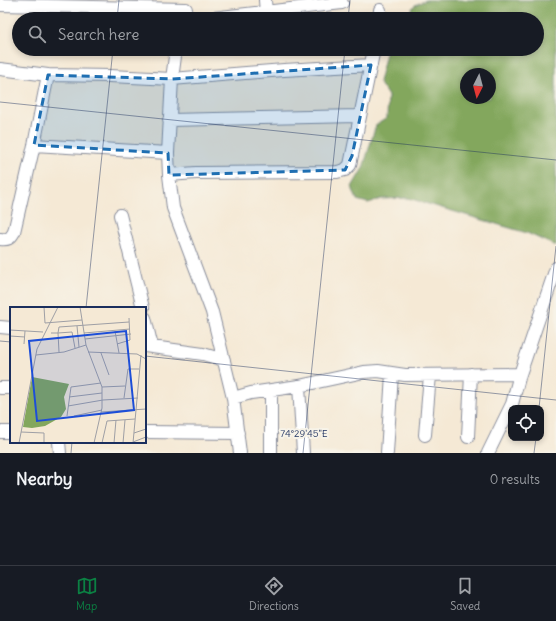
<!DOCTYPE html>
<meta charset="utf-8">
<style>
body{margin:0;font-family:Delius,sans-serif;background:#242831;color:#f1f3f6}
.controls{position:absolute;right:12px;bottom:12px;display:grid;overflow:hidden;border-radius:8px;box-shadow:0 2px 6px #0003}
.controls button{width:36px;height:36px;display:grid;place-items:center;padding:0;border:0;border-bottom:1px solid #363941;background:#171b24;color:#f1f3f6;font:20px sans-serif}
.compass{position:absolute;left:460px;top:68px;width:36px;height:36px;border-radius:50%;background:#171b24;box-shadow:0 2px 6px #0003;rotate:186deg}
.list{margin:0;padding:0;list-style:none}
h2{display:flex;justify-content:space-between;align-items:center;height:52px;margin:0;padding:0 16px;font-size:17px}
h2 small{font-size:13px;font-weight:400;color:#9ea1a6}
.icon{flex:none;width:22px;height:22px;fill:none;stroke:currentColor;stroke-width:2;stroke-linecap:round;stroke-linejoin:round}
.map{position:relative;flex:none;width:556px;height:453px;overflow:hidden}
.search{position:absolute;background:#171b24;box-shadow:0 2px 6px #0003;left:12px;right:12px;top:12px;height:44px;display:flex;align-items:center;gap:10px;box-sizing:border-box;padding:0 14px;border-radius:22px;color:#9ea1a6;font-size:15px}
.sheet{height:112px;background:#171b24}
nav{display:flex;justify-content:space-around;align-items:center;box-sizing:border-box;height:56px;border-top:1px solid #363941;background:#171b24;font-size:11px;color:#9ea1a6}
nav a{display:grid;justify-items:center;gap:2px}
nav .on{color:#0b8043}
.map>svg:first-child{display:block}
.forest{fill:#83a75d;stroke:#4f6b5e;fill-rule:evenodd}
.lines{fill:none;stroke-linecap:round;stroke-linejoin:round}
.minor-casing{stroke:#888c9a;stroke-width:14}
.minor{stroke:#fff;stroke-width:12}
.marked{fill:#1f6fb2;fill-opacity:0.2;stroke:#1f6fb2;stroke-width:3;stroke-dasharray:8 5;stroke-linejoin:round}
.ticks{fill:none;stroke:#1b2f5e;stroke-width:1;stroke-opacity:0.45}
.inset-road{fill:none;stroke:#9e9fa5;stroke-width:1}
.view{fill:#1d4ed8;fill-opacity:0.15;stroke:#1d4ed8;stroke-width:2}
.inset-edge{fill:none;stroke:#1b2f5e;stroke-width:2}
.ticks-label{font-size:10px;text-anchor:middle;fill:#1b2f5e;stroke:#f7f3e8;stroke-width:4;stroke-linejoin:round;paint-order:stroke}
</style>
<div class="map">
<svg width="556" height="453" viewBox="0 0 556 453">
<rect width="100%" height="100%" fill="#f7f3e8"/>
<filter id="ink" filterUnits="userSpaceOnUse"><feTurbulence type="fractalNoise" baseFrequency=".025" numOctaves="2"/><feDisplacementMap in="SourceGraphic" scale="8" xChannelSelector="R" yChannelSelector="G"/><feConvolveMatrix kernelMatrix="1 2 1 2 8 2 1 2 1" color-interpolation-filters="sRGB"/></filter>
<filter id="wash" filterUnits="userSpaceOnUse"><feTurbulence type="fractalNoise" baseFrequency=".012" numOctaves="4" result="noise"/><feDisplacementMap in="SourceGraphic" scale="16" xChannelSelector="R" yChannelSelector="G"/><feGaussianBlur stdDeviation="0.9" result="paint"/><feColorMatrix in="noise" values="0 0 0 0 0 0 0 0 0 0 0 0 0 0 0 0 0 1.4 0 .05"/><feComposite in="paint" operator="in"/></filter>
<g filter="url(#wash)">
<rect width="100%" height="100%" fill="#f5e9d5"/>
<path class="forest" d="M426,0H556V246L527,233L408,198L381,199L368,203L357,200L352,187L363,168L376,125L387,118L388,96L379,82L387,49H537V19H404L415,5ZM466,74H490V98H466Z"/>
</g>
<g filter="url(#ink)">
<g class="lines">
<g class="minor-casing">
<path id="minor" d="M265,0L266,13
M0,5L186,9
M204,19L342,3
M379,19L380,10
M176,49L172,79L168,153L169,175L173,208L212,312L233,398L240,453
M0,69L48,75L110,76L172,79L284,70L371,65
M169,120L359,116
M34,145L168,153
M169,175L196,173L337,172L345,170L350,165L374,49
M120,215L143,308
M0,239C8,240 10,239 14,232L34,145L48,75
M145,318L152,347
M0,327L11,328
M145,346L203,354L224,360
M299,386L303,453
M0,388H11
M233,398L251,393L299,386L364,372L378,371L405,375L520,374
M0,432H11
M145,432L238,433
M425,435L430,375
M468,437L471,374
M59,442L60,453
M271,453V390
M387,453L392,374
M488,453L512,404L520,374L556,268"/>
</g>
<use href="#minor" class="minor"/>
</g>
</g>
<path class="marked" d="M371,65L352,156L345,170L169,175L168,153L34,145L48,75L172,79Z"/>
<path class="ticks" d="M117,19L119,0M348,19L350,0M0,102L556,160M86,308L113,49M0,341L11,342M145,356L556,400M539,408L556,246M71,453L72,442M303,453L345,49M534,453L536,438"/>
<g transform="translate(10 307)">
<rect width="136" height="136" fill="#f5e9d5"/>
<path d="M22,70L59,77L54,90L56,102L51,110L35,119L22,121L13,120Z" fill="#83a75d"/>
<path class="inset-road" d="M34,0L35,16M70,0L76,38L92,80V101L84,136M35,16L72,13M67,19L69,40M0,23L33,25M105,24L109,46M41,26H48L49,45M74,26L120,22M0,29L15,30M75,32L121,27M14,37L15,24M107,37L120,33L119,11M65,41L62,25L48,26L49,20L119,15M78,45L127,47L136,52M91,46L99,68M26,48L54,45L76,38M92,80L115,79M59,90L92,86M114,91L118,62H129M58,99L93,93L128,91M91,105L136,102M57,109L61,80L91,76M64,109L92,103M11,125L34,126V136M124,126L136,122M123,135L136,130M9,136L27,42L48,0M92,136L97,114L125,112M104,136L106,113M113,136L115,113M123,136L131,48"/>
<path class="view" d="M116,24L124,103L27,114L19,34Z"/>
<rect width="136" height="136" class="inset-edge"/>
</g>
<g class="ticks-label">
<text x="304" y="437">74°29'45"E</text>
</g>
</svg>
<div class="controls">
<button><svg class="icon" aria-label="locate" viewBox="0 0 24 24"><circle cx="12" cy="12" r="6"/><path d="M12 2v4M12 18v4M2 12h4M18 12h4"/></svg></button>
</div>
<svg class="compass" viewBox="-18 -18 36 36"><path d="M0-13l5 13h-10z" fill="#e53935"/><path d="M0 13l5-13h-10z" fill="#9ea1a6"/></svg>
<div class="search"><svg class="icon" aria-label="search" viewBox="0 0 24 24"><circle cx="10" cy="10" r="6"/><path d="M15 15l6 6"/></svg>Search here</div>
</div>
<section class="sheet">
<h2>Nearby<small>0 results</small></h2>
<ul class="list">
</ul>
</section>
<nav>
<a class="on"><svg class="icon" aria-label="map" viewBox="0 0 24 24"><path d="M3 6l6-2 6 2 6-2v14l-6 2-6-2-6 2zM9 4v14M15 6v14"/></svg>Map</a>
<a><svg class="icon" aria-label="directions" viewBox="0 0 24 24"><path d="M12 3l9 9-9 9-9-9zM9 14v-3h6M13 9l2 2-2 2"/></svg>Directions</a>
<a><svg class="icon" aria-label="saved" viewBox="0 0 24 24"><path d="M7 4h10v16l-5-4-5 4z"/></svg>Saved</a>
</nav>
